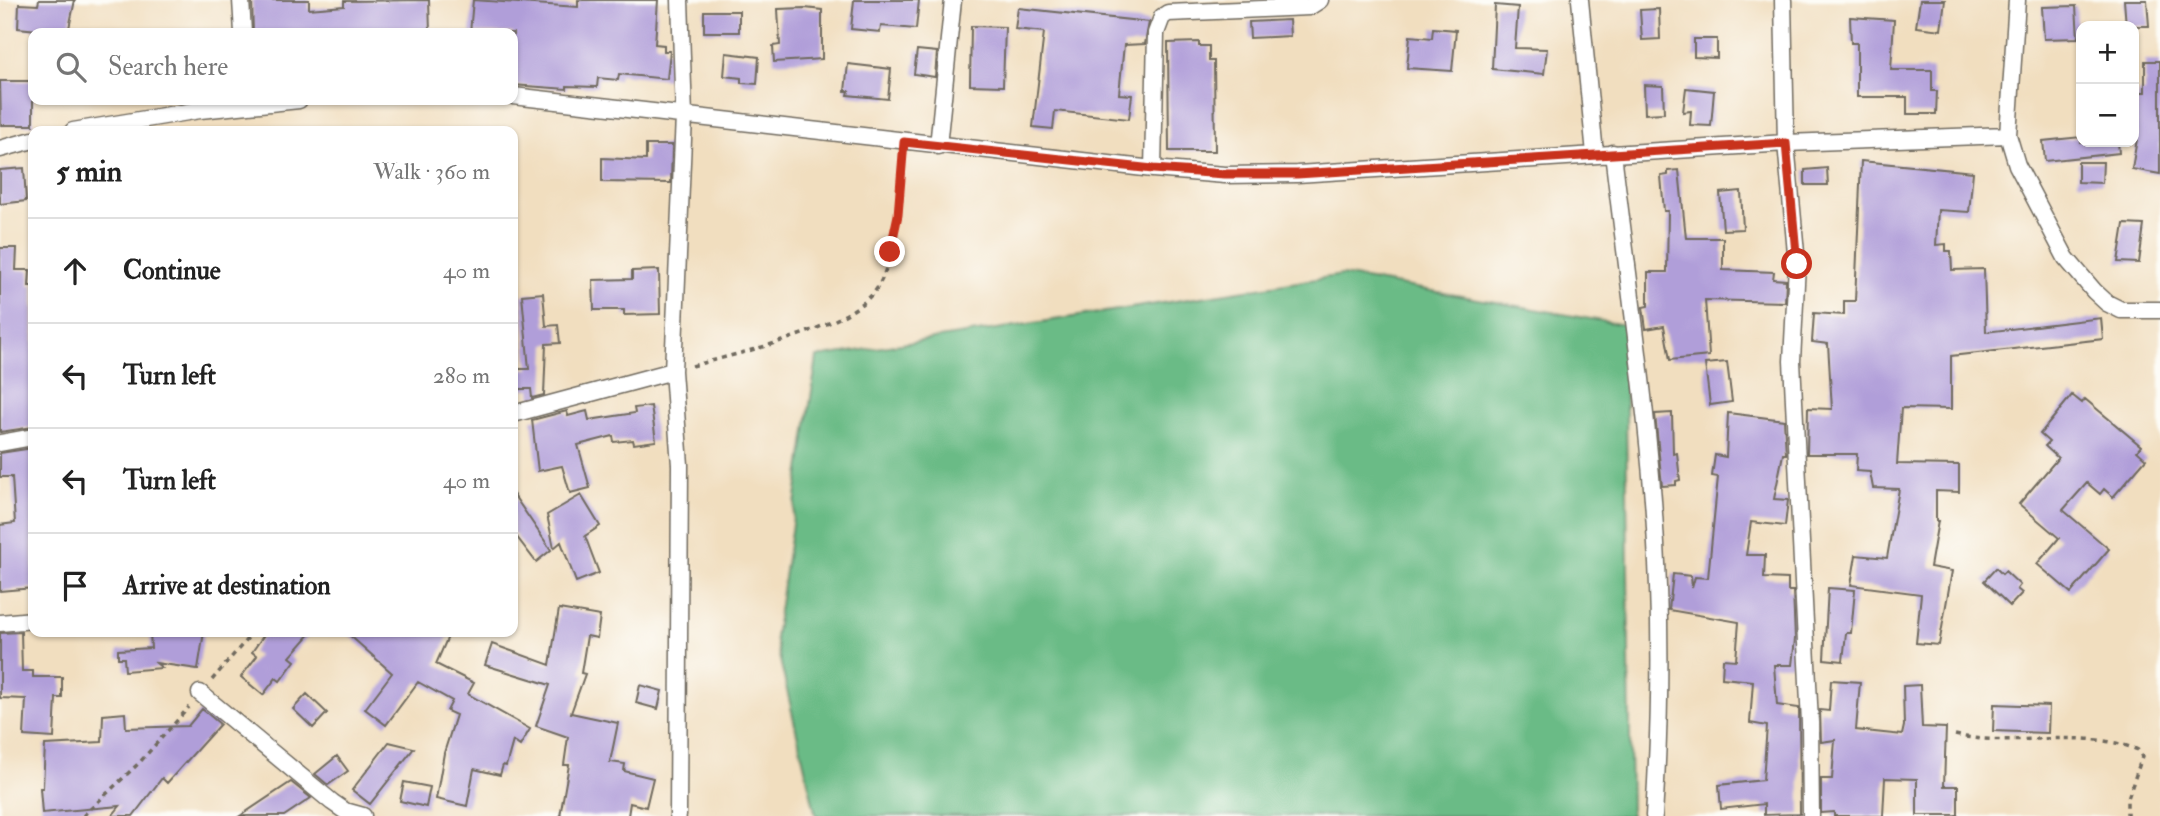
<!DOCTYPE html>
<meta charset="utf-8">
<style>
body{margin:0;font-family:"IM FELL Double Pica",serif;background:#f6f6f6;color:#222}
.controls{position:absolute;right:21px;top:21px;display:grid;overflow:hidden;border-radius:14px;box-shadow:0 2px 5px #0004}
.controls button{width:63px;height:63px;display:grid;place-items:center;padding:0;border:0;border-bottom:2px solid #e0e0e0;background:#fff;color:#222;font:35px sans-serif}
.stop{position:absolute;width:21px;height:21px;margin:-16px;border:5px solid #c8321e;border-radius:50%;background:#fff}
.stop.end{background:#c8321e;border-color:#fff;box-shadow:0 2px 7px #0008}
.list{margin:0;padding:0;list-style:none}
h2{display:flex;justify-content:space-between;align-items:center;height:91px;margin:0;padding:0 28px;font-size:30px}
h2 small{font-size:23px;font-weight:400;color:#767676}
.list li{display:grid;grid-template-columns:46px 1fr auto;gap:21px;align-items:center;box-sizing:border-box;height:105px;padding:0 28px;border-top:2px solid #e0e0e0}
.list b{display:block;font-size:26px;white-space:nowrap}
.list em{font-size:23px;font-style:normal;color:#767676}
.icon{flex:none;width:38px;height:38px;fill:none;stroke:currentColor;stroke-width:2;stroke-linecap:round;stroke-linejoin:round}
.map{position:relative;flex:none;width:2160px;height:816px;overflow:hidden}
.search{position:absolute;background:#fff;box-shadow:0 2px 5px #0004;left:28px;top:28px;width:490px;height:77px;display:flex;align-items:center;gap:18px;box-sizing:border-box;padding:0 24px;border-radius:14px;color:#767676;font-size:26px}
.panel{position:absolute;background:#fff;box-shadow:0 2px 5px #0004;left:28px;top:126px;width:490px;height:511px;border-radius:14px}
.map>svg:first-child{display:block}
.forest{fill:#6abb86;stroke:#4a7358;stroke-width:2}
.building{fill:#b09ed9}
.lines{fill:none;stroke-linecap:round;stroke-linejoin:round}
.minor-casing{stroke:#706a5f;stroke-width:19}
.path{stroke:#706a5f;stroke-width:3.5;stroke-dasharray:5 5;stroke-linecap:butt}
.minor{stroke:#fff;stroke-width:16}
.route{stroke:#c8321e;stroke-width:9}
</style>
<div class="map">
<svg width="2160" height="816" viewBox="0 0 2160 816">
<rect width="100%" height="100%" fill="#fdfcf7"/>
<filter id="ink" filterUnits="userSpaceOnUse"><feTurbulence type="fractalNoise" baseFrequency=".0143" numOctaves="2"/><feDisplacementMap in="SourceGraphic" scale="14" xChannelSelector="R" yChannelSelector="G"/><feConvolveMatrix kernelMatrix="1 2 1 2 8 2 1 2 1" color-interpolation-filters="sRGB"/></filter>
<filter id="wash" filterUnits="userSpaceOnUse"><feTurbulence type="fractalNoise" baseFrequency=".00686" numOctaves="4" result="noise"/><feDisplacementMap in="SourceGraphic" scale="28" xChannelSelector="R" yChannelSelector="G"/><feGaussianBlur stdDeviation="1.57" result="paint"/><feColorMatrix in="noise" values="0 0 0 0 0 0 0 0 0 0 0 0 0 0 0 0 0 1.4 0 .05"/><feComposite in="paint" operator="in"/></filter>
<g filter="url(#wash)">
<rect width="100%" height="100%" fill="#f1debf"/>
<path class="forest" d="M1342,275L1625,325L1631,816H816L775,638L817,357Z"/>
<g id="blocks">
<path class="building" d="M39,0H75L68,33L18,28L19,4L38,5Z
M252,0H309V9L344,6V1L429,0L430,33H360V31L253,33Z
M473,0L578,7V0H658L655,44L664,45V51H670L667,79L619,74L618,80L598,78L597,87L567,86V89L513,85V33H470Z
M854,0H919L916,29L881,26L880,32L851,29Z
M1920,0H1945L1941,30L1916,27Z
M2124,0H2147L2149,26H2126Z
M1495,5L1518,7L1515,48L1547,49L1544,74L1492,69Z
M2076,6L2078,38L2044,39L2042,7Z
M805,8L822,10V59L774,62L773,46L780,45L778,9Z
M1018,8L1149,22L1145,44L1124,45L1119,94L1132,95L1129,119L1055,111L1053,129L1033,127L1044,32L1015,29Z
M1659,9L1660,39L1642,40L1640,10Z
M704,11H739V32H704Z
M1850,17L1894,20L1891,70H1932V91H1937L1936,114H1907V97H1857V43H1851Z
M1289,20L1290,36L1250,38L1249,22Z
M971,26L1005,27L1003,86L970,85Z
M1433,28L1456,30L1452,71L1407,68L1410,36L1432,38Z
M1694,39H1717V58L1694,57Z
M1199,42V46H1209V61H1214L1215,151H1169L1168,43Z
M917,50L937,52L935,77L914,74Z
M726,53L759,57L757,84L741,83V78L724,76Z
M2145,61H2160V174L2132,169L2138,133L2135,132L2138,92H2145Z
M848,64L891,69L888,99L848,95L849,91H845Z
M0,81H33V125H1Z
M1644,85L1663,86L1664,113L1645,114Z
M1686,88L1714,91L1711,126L1690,125L1691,111L1683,112Z
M2081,137V142H2118L2119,153L2045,161L2043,141Z
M646,145H672L671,183L602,182V158L646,160Z
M1861,161L1973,172L1969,212L1938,210L1936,245L1946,244V251H1951L1952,270L1984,269L1986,332L2101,318L2103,339L1951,356V409L1901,408L1897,464L1959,465V492L1936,491V521H1938L1930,567L1952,571L1939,645L1916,643L1921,594L1851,585L1856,555L1887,558L1899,489L1873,488L1870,472L1856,471L1857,454H1807L1808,408L1832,409L1828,344L1812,342L1814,313L1844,315V301H1855Z
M2078,162H2103L2102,183L2078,182Z
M24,168L26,201L0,204V170Z
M1827,168L1828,185H1805V170Z
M1679,170L1686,238H1723V270L1774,272L1773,279L1786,280L1785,302L1705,300L1709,356L1670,360L1664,326L1646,329L1643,307L1648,306V272H1667L1668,211H1664L1661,176L1668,175V171Z
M1741,191L1743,229L1723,230L1720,193Z
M2124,224L2144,225L2139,263L2118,262Z
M0,248H17L16,270H30L29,286H33V427L0,432Z
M659,270L660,314L624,315V310H594L593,280L632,279V271Z
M543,293L546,326L558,325L560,343L546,344L544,395L532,398L531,389H514V369H529L522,295Z
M1727,362L1732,402L1710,405L1705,364Z
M2072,395L2082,403L2085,399L2141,446L2137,451L2146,459L2113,497L2104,489L2100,494L2087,483L2063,510L2109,549L2071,593L2037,564L2059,538L2019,504L2058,458L2045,446L2049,442L2040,434Z
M651,406L656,441L634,444L633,440L614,442L613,436L578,445L590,488L570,493L562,466L538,471L532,420L567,411L568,416L587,411L589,420L635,413L634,408Z
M1672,413L1673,454L1677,453L1680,480L1676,481V485L1662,486L1655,414Z
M1728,413L1784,420L1786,454H1783L1774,499L1788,500L1785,526L1751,522L1746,555H1765L1764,578L1788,579V591H1793L1795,639L1792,665H1774L1777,705L1799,708L1800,814L1764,815V804L1721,809L1719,785L1763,780L1767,726L1750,723L1753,681L1722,678L1723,659L1736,660L1739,622L1669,610L1673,574L1691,576L1692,588L1695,577L1708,578L1718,477L1712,476L1715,455L1726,457Z
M33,448V588L0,591V525L15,523L12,477H0V453Z
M513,494L551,550L536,562L513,532Z
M581,495L600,526L585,536L599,573L576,582L561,542L554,548L547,515Z
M1996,568L2002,574L2005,571L2020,585L2017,589L2022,593L2010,606L1984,581Z
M1828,588L1855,590L1851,633H1846L1843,661L1824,659Z
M559,609L600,616L597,638L587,636L581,673L585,674L571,713L618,723L610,762L625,764L624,771L653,778L646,807L630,803L628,816H560L569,765H564L568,737L536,726L550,685L485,665L492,644L550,665Z
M21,632L22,671H33V677H62V698H56L54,738L24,736L26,699L0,698V633Z
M150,632H204L198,669L156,663L162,668L125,671L124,658H118V650L151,648Z
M266,632H312L290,657L295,661L280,681L276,678L263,695L241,677L257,656L252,652Z
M346,632H450L436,664L474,683L468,694L530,729L520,746L513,741L506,766L503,765L500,775L474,769L467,806L436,799L444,753L456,715L447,711L452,701L418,682L386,725L365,709L392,673Z
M1831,680L1860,682L1856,730L1902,735L1904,726L1903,686L1920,685L1922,727L1946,728L1944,786H1958V815H1917V779L1885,778L1883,816H1834V812L1821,813V779H1832L1835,740L1821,742L1820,710L1829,711Z
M640,685L662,691L658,709L636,703Z
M307,694L327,713L313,728L293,709Z
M1994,704L2049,706L2048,733L1993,731Z
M202,709L220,724L167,783L162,778L133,816H112L120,806L42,813L40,788H43L45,745L102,742L103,715L125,713L126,728L188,726Z
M389,742L414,748L370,804L352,790Z
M337,756L348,771L328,785L315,774Z
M291,782L311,798L284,816H240Z
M404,782L430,787L426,807L400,801Z"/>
</g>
</g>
<g filter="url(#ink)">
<use href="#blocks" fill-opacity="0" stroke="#706a5f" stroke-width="2"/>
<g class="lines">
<g class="minor-casing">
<path id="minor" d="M241,0L243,33
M1580,0L1595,154
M1783,0L1786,143L1797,264L1792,361L1810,723L1811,816
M2017,0L2008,135L2017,165L2066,258L2094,291L2107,303L2121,310H2160
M513,96L1153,169L1225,175L1297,174L1786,143L2008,135
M73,131L200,110L299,100
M938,146L953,0
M0,149L33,140
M1613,153C1630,297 1653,442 1658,587C1661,663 1659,740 1654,816
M1153,169L1156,33L1162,17L1168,13L1309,7L1320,0
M513,414L673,371
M0,443L33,437
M0,623L33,620
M200,693L332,802L345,811L363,816
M678,816L680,465L673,371L684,116L680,0"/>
</g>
<path class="path" d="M692,366C739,353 845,330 875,291C895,265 900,192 903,160
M212,680L253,632
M1955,735C2013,748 2084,727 2138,750L2142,757L2127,801V816
M83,816L140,762L189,707"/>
<use href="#minor" class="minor"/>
</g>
</g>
<g class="lines" filter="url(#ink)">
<path class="route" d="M890,252L898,215L904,142L1153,169L1225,174H1297L1786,143L1797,264"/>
</g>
</svg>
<div class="controls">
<button>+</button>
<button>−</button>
</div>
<div class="stop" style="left:1797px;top:264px"></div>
<div class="stop end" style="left:890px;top:252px"></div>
<div class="search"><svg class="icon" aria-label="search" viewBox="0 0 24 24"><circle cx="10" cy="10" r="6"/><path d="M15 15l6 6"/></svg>Search here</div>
<section class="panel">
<h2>5 min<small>Walk · 360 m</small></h2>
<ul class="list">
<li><svg class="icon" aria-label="ahead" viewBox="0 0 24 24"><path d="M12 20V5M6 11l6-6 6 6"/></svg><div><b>Continue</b></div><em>40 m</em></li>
<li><svg class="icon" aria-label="left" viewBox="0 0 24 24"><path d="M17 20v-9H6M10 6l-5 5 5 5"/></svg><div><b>Turn left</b></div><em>280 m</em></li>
<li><svg class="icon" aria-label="left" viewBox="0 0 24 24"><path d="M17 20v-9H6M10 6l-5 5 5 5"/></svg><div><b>Turn left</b></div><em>40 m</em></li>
<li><svg class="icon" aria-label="arrive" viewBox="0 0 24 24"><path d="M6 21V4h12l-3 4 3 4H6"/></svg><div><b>Arrive at destination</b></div></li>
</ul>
</section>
</div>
